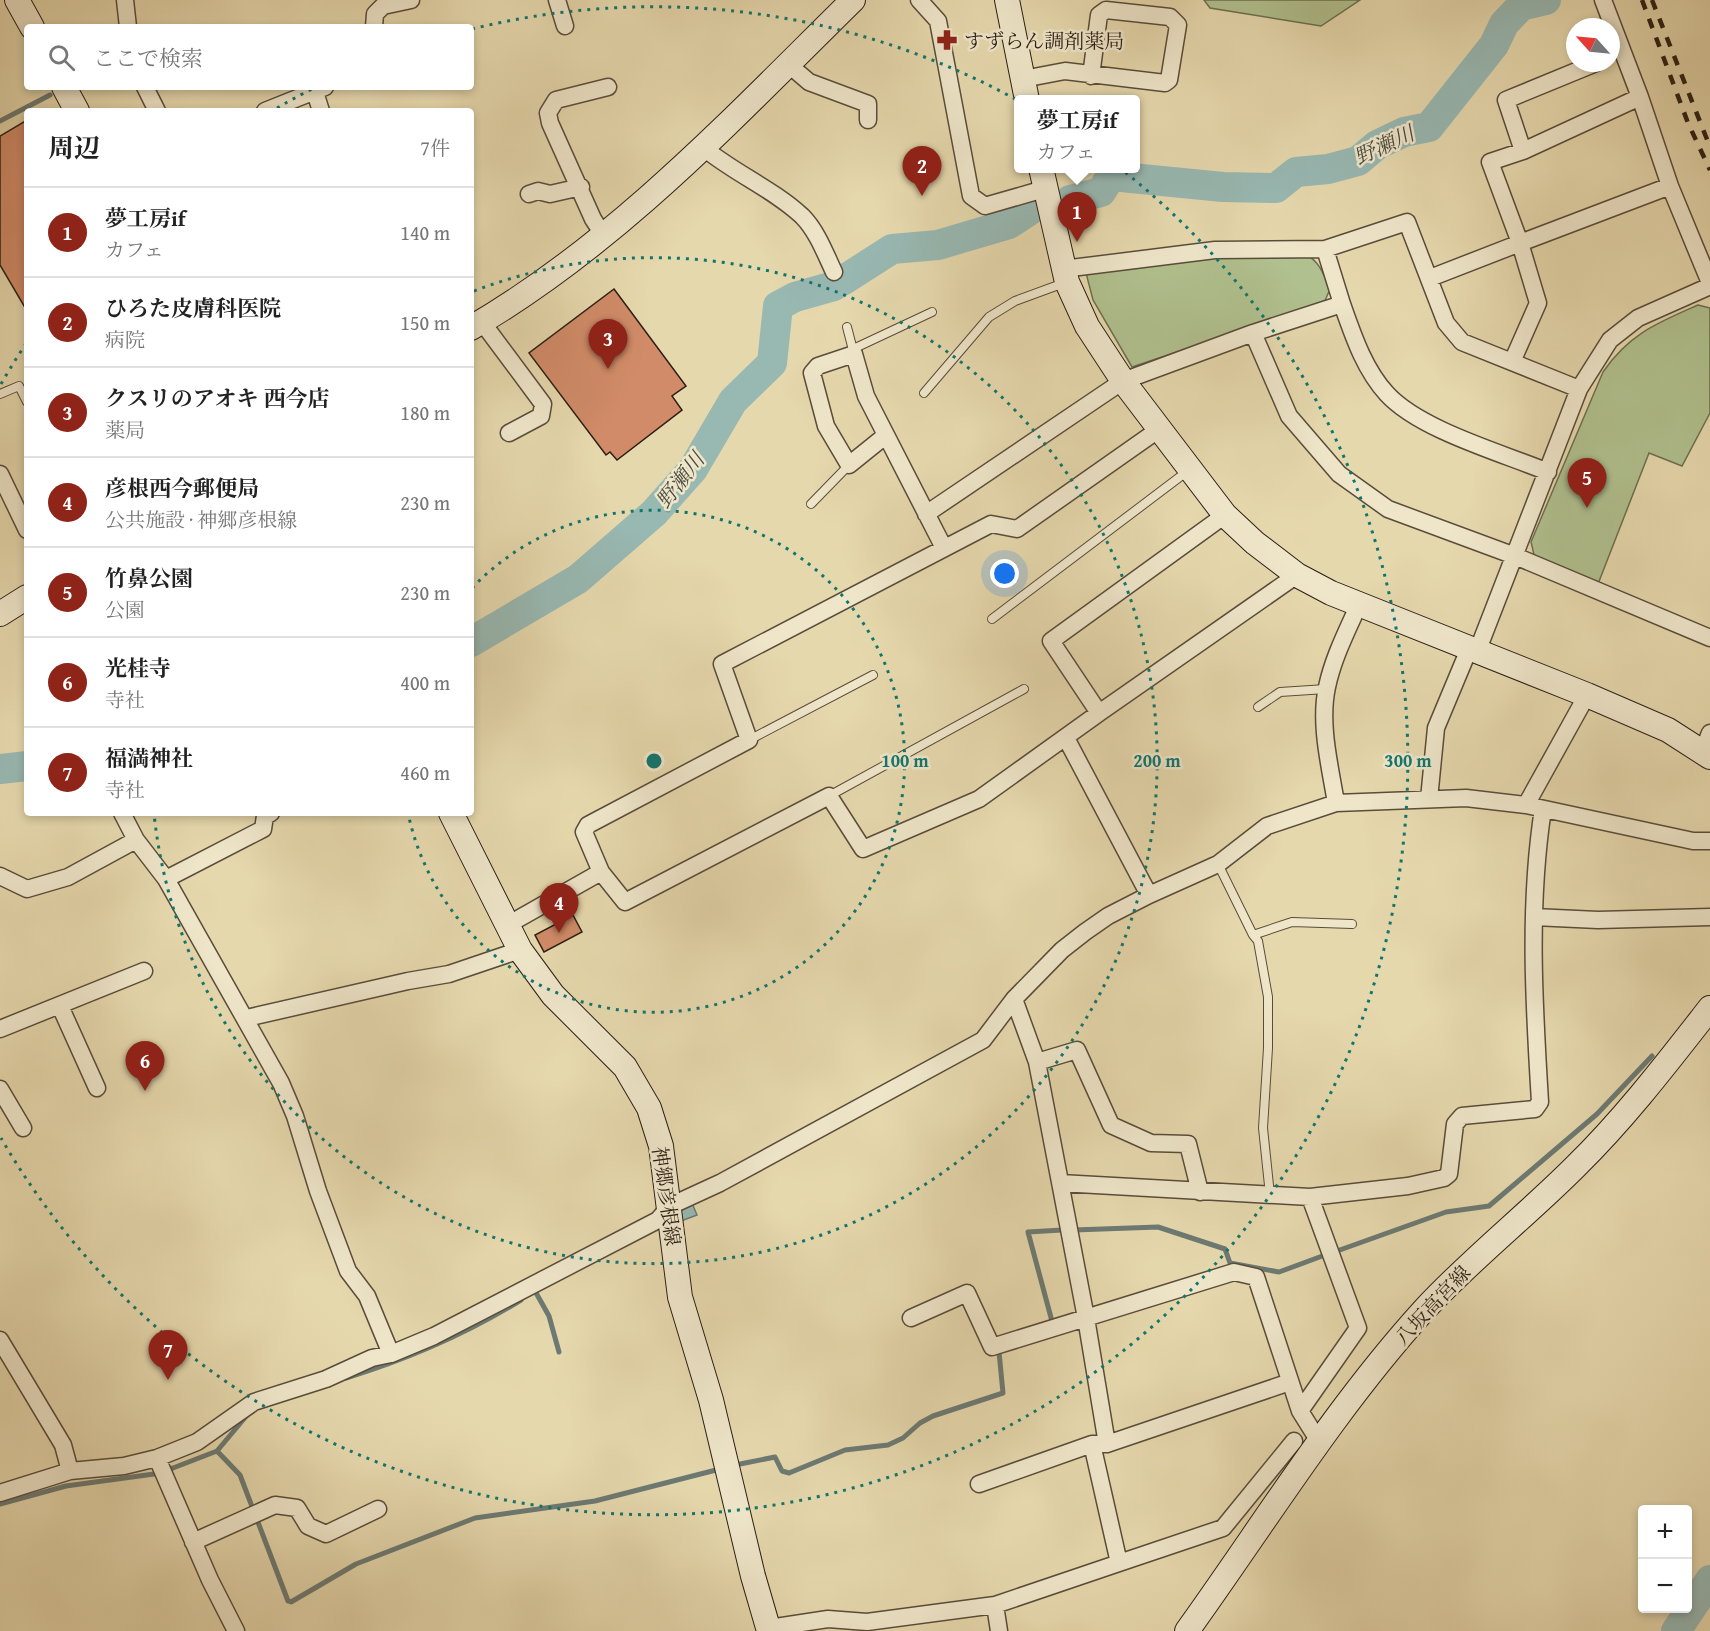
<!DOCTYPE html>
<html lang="ja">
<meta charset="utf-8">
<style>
body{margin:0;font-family:"Gentium Book Plus","Noto Serif JP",serif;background:#f6f6f6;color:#222}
.controls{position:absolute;right:18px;bottom:18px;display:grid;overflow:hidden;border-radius:6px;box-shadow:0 3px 9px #0003}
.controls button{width:54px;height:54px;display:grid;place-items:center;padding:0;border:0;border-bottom:2px solid #e0e0e0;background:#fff;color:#222;font:30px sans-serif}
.compass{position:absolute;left:1566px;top:18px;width:54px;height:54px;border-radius:50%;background:#fff;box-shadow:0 3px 9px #0003;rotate:297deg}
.you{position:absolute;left:1005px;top:574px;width:21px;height:21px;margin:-15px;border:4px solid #fff;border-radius:50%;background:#1a73e8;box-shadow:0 0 0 9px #1a73e833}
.badge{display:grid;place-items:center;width:39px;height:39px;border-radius:50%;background:#8f2418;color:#fff;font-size:20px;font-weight:700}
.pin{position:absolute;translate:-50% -50px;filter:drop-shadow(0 2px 3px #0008)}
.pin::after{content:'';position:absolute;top:32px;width:21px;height:18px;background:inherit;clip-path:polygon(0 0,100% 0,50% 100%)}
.popup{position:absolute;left:1014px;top:95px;width:126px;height:78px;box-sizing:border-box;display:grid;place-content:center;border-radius:6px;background:#fff;filter:drop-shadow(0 2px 4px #0005);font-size:20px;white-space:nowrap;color:#767676}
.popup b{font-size:22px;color:#222}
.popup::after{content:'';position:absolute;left:50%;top:100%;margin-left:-12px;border:12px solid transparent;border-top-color:#fff}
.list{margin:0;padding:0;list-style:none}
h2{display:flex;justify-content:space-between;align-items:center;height:78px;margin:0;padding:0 24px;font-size:26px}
h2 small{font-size:20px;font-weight:400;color:#767676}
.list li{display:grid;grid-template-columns:39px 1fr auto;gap:18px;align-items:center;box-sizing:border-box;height:90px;padding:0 24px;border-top:2px solid #e0e0e0}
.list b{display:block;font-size:22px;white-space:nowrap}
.list p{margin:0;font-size:20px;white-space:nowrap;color:#767676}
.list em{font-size:20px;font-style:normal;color:#767676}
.icon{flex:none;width:33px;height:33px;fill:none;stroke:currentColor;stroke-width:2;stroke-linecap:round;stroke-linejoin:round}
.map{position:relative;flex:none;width:1710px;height:1631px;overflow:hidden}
.search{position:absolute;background:#fff;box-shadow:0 3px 9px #0003;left:24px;top:24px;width:450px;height:66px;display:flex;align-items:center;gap:15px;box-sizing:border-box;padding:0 21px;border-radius:6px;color:#767676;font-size:22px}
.panel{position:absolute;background:#fff;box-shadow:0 3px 9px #0003;left:24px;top:108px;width:450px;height:708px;border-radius:6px}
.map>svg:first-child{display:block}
.green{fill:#b0c08e;stroke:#6d6f51;stroke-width:1.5}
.water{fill:#98b8b2;stroke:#6c7a73;stroke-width:1.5}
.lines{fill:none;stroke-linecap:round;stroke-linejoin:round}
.stream{stroke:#6c7a73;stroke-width:5}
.river{stroke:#98b8b2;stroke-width:30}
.building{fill:#d18b68;stroke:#2a1e14;stroke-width:1.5}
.lane-casing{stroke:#594c3a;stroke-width:10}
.street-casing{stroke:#594c3a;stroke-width:19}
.secondary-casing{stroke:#2a1e14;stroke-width:26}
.lane{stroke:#efe6ca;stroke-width:8}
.street{stroke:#efe6ca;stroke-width:16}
.secondary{stroke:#efe6ca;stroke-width:24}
.rail{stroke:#2a1e14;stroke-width:4.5;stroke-dasharray:10 10;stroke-linecap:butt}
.ring{fill:none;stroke:#0f766e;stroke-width:3;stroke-dasharray:3 6}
.labels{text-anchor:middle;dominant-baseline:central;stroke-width:5;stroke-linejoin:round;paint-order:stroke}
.poi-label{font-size:20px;fill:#2a1e14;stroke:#efe6ca;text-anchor:start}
.street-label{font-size:20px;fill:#2a1e14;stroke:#efe6ca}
.water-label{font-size:21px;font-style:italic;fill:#4b4c43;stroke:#efe6ca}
.centre{fill:#0f766e;stroke:#efe6ca;stroke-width:3}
.ring-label{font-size:18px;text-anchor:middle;font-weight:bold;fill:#0f766e;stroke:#efe6ca;stroke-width:5;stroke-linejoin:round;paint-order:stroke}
</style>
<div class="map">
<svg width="1710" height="1631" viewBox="0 0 1710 1631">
<rect width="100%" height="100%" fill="#e6d8ad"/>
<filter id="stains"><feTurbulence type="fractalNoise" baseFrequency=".00333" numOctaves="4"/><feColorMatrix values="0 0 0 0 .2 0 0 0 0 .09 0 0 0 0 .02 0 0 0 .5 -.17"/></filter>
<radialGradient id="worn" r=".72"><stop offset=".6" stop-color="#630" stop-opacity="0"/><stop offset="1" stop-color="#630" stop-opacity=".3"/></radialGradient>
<path class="green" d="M1204,0H1360L1321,26L1210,8Z
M1226,255H1306C1320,261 1324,276 1330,289L1324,303L1132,367L1093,300L1086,273Z
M1698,305L1710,308V413L1682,466L1649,453L1598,584L1535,559L1531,542L1603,372C1629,334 1657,323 1698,305Z"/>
<path class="water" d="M692,1203L697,1215L681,1221L679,1214L682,1207Z"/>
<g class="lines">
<path class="stream" d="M0,121L50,95
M1074,1230L1158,1227L1225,1249L1230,1263L1279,1272L1325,1255
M1337,1251L1446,1212L1489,1206L1597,1114L1652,1056
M531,1293L535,1291L549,1316L559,1352
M1053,1325L1028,1232L1062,1230
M346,1378C408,1359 466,1334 521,1300
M217,1451L240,1475L288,1601L291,1602L356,1564L475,1518L595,1501L720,1469
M735,1465L775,1457L782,1471L789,1473L845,1450L888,1445L903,1438L920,1423L933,1416L1003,1393L999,1352
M0,1504L66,1486L154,1474L173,1468L217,1451L248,1414"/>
<path class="river" d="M1070,200L1101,192L1111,176L1223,187L1276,188L1296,172L1328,169L1358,161L1377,145L1404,132L1429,127L1494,45L1504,24L1521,6L1546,0
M842,281L892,249L938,245L1009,224L1029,211
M471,642L578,579L654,513L693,469L733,401L772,363L778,306L795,297L834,286
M0,769L27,766
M1676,1631L1710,1580"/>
</g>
<path class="building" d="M27,120V311L0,265V136Z
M614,289L686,386L672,396L682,410L617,460L610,452L606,455L529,353Z
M573,915L582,932L544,952L535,935Z"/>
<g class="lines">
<g class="lane-casing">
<path id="lane" d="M847,327L854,354
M853,349L932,312
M924,393L989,317L1015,301L1064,283
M0,394L19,386L27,402
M811,504L849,465
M992,619L1189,470
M1258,707L1280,692L1326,689
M749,740L873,675
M829,796L1024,689
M1218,864L1253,935L1292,922L1352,924
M1253,935L1258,941L1268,997V1048L1263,1128L1270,1195"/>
</g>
<g class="street-casing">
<path id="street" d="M125,0L128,27
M557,0L565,26
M919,0L938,21L971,196L985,206L1044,189
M1603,0L1640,97L1670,186L1710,283
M374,27L375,14L383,6L411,0
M788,64L809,82L868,104V120
M1023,79L1065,71L1165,83L1169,80L1178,25L1170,17L1106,10L1099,15L1091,76
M145,87L157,111
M315,92L321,111
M1640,97L1523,151L1490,162L1520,243L1670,186
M265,111L325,87
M704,148C734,173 773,189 802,216C817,231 825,253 834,272
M1523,151L1506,100L1596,63
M529,194L538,191L550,194L581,187
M604,236L593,219L550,123L548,113L556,100L608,87
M1063,269L1215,250L1325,249L1407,222L1446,323L1462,342L1579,389
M1430,278L1520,243L1538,303L1512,362
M1342,304C1353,335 1364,369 1387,394C1420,430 1502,453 1548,472
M482,322L543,404L541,416L509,433
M1253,333L1289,416L1339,474L1388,509L1515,556L1710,638
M885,436L849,465L826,426L812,373L818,366L854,354L866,396L944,548
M0,474L27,530
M926,514L1123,381L1253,333L1342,304L1325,249
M1225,515L1051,641L1099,713L1297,575
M1477,652L1579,389L1610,340L1638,318L1710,286
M1066,738L1149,895
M1703,751L1710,733
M1429,799L1436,728L1469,649
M1336,803C1330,766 1319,724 1327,687C1333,658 1347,631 1359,604
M1526,805L1587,695
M122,813L136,840L166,879L281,1083L295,1116L318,1191L348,1271L367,1296L391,1354
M601,872L584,832L588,825L749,740L722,664L991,524L1017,529L1158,430
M0,876L27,889L68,877L136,840
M166,879L263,829L265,816L271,813
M1534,917L1598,920L1710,917
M509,924L601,872L625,902L829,796L863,849L979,799L1099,713
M1014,999L1037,1062L1086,1318L1107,1444
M60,1006L97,1088
M246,1021L251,1017L408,981L449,974L520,950
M0,1029L144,971
M1037,1062L1077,1050L1111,1125L1151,1143L1188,1144L1200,1192
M0,1089L23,1128
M1060,1183L1310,1197L1408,1186L1444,1178L1449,1174L1455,1124L1462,1116L1535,1109L1540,1102C1534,1005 1528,906 1543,809
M911,1318L967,1293L992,1347L1234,1272L1256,1277L1300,1411L1320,1443
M0,1340L63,1445L70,1471
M1300,1411L1358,1328L1310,1197
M157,1458L210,1580L236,1631
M979,1484L1092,1444
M0,1493L70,1471L124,1466L157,1458L197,1442L254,1402L326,1379L372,1358L391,1354L434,1336L658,1220L670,1206L720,1183L983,1040L1014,999L1062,950L1085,932L1108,916L1149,895L1218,864L1267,826L1336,803L1466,798L1526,805L1693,841H1710
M193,1542L275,1505L297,1508L308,1526L326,1534L378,1509
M1119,1563L1223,1528L1294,1441
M995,1605L999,1631
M769,1628L828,1619L867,1622L995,1605L1119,1563L1092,1444H1107L1290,1382"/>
</g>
<g class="secondary-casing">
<path id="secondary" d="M17,0L32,27
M1007,0L1027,100
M64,87L77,111
M1041,168L1067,282L1087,326L1123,381L1225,515L1255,543L1297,575L1331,593L1587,695L1668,730L1710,757
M471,328C617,243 733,118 853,0
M0,614L27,597
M451,813L520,950L553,995L625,1067L649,1108L661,1146L680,1297L711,1400L753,1576L769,1631
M1187,1631C1264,1524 1335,1408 1424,1310C1471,1259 1526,1216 1575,1167C1625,1118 1667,1063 1710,1008"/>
</g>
<use href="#lane" class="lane"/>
<use href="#street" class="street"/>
<use href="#secondary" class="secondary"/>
<path class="rail" d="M1642,0L1688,123L1710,170
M1652,0L1710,147"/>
</g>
<g class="ring">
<path d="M472 588A251 251 0 1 1 408 813"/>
<path d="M474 291A503 503 0 1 1 154 814"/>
<path d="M1 384A754 754 0 0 1 25 345M277 108A754 754 0 0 1 312 89M472 29A754 754 0 1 1 1 1138"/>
</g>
<defs>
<g id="pharmacy-bare" transform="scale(1.62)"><path d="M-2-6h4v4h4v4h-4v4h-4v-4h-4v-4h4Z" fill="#8f2418" stroke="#efe6ca" stroke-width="2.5" paint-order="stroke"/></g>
</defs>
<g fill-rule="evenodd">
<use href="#pharmacy-bare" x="947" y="40"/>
</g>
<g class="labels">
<g class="poi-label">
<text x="964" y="40">すずらん調剤薬局</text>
</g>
<g class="street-label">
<text transform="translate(667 1196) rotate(82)">神郷彦根線</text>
<text transform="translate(1432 1305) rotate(-47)">八坂高宮線</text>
</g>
<g class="water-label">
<text transform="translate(1384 145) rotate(-25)">野瀬川</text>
<text transform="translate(680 480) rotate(-52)">野瀬川</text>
</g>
</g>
<circle cx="654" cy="761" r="9" class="centre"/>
<g class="ring-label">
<text x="905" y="767">100 m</text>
<text x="1157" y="767">200 m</text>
<text x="1408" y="767">300 m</text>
</g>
<rect width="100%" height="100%" filter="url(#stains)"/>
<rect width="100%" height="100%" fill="url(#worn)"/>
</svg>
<div class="controls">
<button>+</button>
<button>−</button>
</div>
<svg class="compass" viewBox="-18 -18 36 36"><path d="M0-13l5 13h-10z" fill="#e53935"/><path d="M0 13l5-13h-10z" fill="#767676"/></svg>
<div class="you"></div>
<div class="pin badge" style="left:1077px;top:242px">1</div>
<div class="popup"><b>夢工房if</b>カフェ</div>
<div class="pin badge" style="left:922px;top:196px">2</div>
<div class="pin badge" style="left:608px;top:369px">3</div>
<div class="pin badge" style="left:559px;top:933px">4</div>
<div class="pin badge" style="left:1587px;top:508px">5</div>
<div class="pin badge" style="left:145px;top:1091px">6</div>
<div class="pin badge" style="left:168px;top:1380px">7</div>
<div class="search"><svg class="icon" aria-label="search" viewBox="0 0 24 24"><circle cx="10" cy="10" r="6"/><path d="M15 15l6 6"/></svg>ここで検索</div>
<section class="panel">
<h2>周辺<small>7件</small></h2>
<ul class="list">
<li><span class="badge">1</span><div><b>夢工房if</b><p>カフェ</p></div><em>140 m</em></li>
<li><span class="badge">2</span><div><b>ひろた皮膚科医院</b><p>病院</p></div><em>150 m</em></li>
<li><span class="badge">3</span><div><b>クスリのアオキ 西今店</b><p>薬局</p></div><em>180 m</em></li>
<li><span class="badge">4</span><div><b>彦根西今郵便局</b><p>公共施設 · 神郷彦根線</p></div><em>230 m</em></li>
<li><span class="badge">5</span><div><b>竹鼻公園</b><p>公園</p></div><em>230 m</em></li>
<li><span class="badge">6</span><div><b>光桂寺</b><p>寺社</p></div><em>400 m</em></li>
<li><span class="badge">7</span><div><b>福満神社</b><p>寺社</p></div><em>460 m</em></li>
</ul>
</section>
</div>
